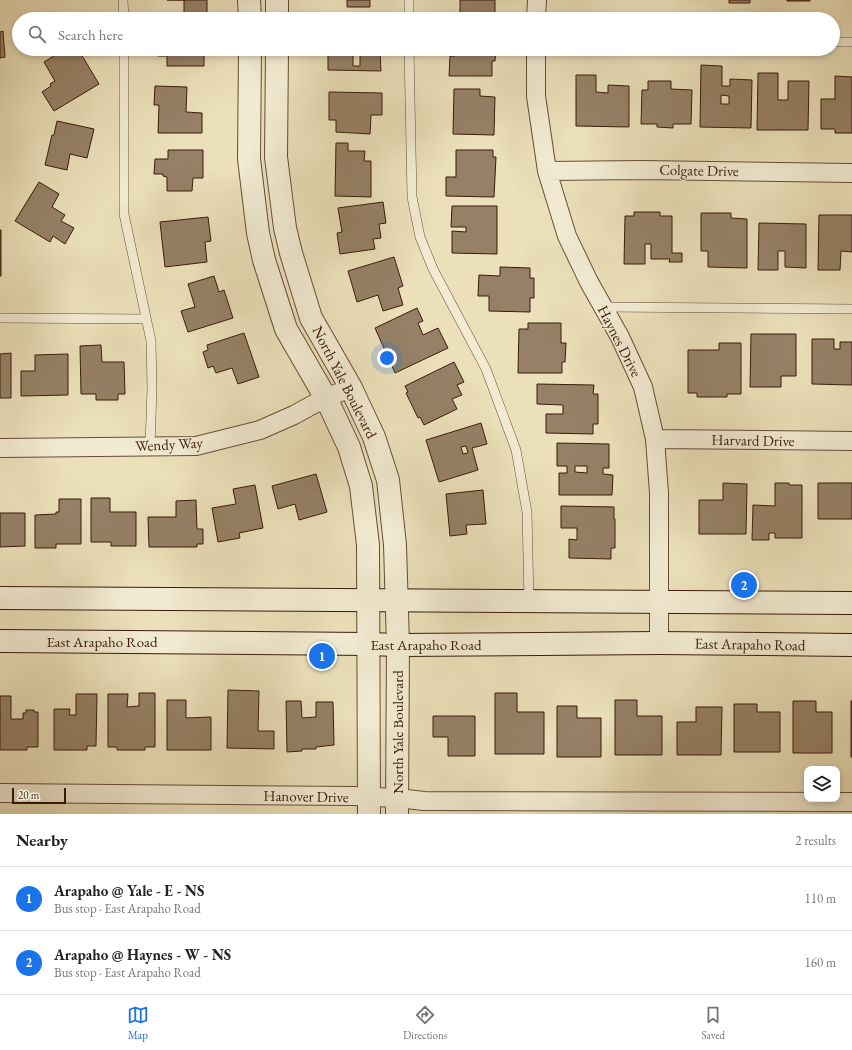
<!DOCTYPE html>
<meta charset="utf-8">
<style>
body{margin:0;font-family:"EB Garamond",serif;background:#f2f2f2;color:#222}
.controls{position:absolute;right:12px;bottom:12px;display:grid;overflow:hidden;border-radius:8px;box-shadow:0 2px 6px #0003}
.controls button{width:36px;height:36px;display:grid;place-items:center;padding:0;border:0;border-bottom:1px solid #e0e0e0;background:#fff;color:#222;font:20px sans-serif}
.scale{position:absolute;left:12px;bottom:10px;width:54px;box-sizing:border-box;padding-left:4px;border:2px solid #391b0a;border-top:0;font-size:11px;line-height:14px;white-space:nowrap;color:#391b0a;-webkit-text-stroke:3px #f2ebd2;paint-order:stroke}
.you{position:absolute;left:387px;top:358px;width:14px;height:14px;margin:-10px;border:3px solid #fff;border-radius:50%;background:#1a73e8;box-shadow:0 0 0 6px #1a73e833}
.badge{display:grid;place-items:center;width:26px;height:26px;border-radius:50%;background:#1a73e8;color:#fff;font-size:13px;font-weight:700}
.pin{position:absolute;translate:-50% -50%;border:2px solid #fff;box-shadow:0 1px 4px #0006}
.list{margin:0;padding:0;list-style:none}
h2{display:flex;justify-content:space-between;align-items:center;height:52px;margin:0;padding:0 16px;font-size:17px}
h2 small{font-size:13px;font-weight:400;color:#767676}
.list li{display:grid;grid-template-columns:26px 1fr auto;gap:12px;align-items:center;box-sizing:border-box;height:64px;padding:0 16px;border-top:1px solid #e0e0e0}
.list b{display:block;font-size:15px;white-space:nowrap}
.list p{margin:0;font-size:13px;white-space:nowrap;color:#767676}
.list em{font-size:13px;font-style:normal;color:#767676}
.icon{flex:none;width:22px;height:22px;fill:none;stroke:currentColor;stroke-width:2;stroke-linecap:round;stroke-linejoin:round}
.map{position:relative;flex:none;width:852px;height:814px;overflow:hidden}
.search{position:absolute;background:#fff;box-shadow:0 2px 6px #0003;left:12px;right:12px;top:12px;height:44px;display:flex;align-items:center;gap:10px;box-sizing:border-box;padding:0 14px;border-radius:22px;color:#767676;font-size:15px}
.sheet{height:180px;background:#fff}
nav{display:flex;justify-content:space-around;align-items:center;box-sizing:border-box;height:56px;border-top:1px solid #e0e0e0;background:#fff;font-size:11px;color:#767676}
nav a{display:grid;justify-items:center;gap:2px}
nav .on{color:#1a73e8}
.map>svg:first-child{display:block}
.building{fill:#968166;stroke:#391b0a;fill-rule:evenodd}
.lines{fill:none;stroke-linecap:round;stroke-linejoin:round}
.service-casing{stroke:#664c36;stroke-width:10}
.minor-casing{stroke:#664c36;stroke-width:20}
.tertiary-casing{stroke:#664c36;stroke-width:24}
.secondary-casing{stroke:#391b0a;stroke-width:24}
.service{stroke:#f2ebd2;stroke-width:9}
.minor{stroke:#f2ebd2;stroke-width:18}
.tertiary{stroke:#f2ebd2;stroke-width:22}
.secondary{stroke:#f2ebd2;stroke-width:22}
.labels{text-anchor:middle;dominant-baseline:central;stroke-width:3;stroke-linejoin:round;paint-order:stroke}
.street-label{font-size:15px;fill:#391b0a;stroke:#f2ebd2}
</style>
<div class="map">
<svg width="852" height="814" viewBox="0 0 852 814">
<rect width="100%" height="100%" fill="#ebe0ba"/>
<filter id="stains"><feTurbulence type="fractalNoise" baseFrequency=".005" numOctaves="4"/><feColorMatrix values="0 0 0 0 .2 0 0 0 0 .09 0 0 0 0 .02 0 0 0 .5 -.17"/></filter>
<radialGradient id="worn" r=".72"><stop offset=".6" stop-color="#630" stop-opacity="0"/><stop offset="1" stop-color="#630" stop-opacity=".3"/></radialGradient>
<path class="building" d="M167,0H207V16H184V0Z
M347,0H370V7H347Z
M460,0H495V16L460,15Z
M729,0H750V3H729Z
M787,0H810V1H787Z
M3,31L5,57L0,58V32Z
M65,49H78L99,84L54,111L42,92L51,86L50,84L55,81L44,62Z
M158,49H204V66H167V56H158Z
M328,49H362V52H380L381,71L328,70ZM353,55H360V66H353Z
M444,49H496L495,61H492V76H449L450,56H455V50Z
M701,65L722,66V86H730V79L752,80L751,128L700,127ZM721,95L729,96V104H721Z
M758,73H778V100H788V81H809L808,130H757Z
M576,75H596V92L608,93V85L629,86V127L576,126Z
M835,76L852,77V133H835V129H821V99H835Z
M648,81H671V89L692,90L691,124H673V128L657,127V124H641L642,90H648Z
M155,86L187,87L186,112L202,113V133H158L159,105H154Z
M454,89H480V96L495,97L494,135L453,134Z
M329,92L382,93V115H371L370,134L336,132V120H329Z
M57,121L94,129L87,158L70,154L67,170L45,165L52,135H54Z
M336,143H348V151H365L364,161H371V197L335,196Z
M168,150H203V178H193L192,191H167V177L163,176V174H154L155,159H168Z
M456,150H493V157H496L494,197L446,196V177H456Z
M39,182L59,194L52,207L65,215L61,221L74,228L65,244L53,236L50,242L15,221Z
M383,202L386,223L379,224L381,238L373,239L375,249L340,254L337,233L342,232L338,208Z
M452,206H497V254L452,253V231L466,232V227H451Z
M634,212H660V216H672V253H682V262H669L670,259H651V244H645V264H624L625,216H634Z
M701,213H731V218L747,219V268L708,267V251H701Z
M819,215H852V252L841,251L840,270H818Z
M208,217L211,241L205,242L207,262L165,267L160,222Z
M759,223L806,224V268L785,267V251H778V270H758Z
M0,230H1V276H0Z
M394,257L403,286L398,288L403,305L383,311L378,295L357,302L348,271Z
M500,267L530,268V278H534V298H530V312L489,311V296H478L479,275L500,276Z
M214,276L219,292L224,290L233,318L188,332L181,311L195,307L188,284Z
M417,308L423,321L418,323L423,335L438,328L448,348L395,373L375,328Z
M528,323H561V343H566L565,362H562V373H518L519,329H528Z
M244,333L259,377L238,384L232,368L216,373L213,366L208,368L203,352L208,350L207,345Z
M751,334H796V376H781V387H750Z
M812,339H834V349H840V342H852V385L812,384Z
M719,343H741V394H727V397H697V393H688V350H719Z
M101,345L102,362H124L125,394H118V400H96V394H81L80,346Z
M11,353V398H0V354Z
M68,354V395L21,396V371H35V355Z
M454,362L464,382L457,385L462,395L452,399L457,409L424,425L420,417L418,418L406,393L408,392L405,386Z
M537,384L594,385L593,394H598V424H593V434L546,433V414H563V405L537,404Z
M481,423L487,444L472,448L478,470L439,482L426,440ZM466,446L468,453L463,454L461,447Z
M557,443L609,444V468H603V474L613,475L612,495H559V473H567V466H557ZM575,466H587V473L575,472Z
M316,474L327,512L299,520L295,504L278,509L272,486Z
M723,483L747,484L746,534H699V500H723Z
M775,483H789V485H802V538H775V533H769V540H752L753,505L775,506Z
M818,483H852V519H818Z
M255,485L263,528L239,533L240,538L218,542L212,508L236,504L233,489Z
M483,490L486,524L466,525L467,534L450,536L446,494Z
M91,498H110V512H136V546H111V542H91Z
M59,499H81V544H56V548H35V515L56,514V512H59Z
M196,500L197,529H203V544H197V547H149L148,517H176V501Z
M561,506L614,507V519H615V548H611V559L569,558V539L577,540V528H561Z
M0,513H25V546L0,547Z
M228,690L259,691L258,731H274V749L227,748Z
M139,693H155V747H145V750H117V747H108V694H128L127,707L139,706Z
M495,693H517V712H544V754H495Z
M76,694H97L96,746H87V750H54V709H70L69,715H76Z
M0,696H11V719H23V713H26V710H34V712H38V747H27V750H0Z
M167,700H186V718L211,717V750H167Z
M615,700H637V716H662V755H615Z
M286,701H301L302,718L316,717V702H333L334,745L316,747V749H302V751L287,752Z
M793,701H816V712H832V753H793Z
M851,701H852V757H851Z
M734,704H757V712H780V752H734Z
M557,706H577V718H601V757H557Z
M696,707H722L721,755H677V722H696Z
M433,716H475V756H448V737H433Z"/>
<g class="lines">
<g class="service-casing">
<path id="service" d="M123,0L124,19
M409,0V19
M833,42H852
M124,49V214L151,341L152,388L150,446
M409,49L412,197L420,237L433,269L486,369L516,450L527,512L529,601
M603,307L852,309
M0,318L146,319"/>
</g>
<g class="minor-casing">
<path id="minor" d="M536,19L537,0
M536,49V96L547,171L567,236L589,282L620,337L643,387L655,439L659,493V643
M547,171L642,170L852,173
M655,439L852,441
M0,448L196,446L260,430L294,415L325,398L351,388
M0,793L354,796L397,798L424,801L852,802"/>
</g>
<g class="tertiary-casing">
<path id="tertiary" d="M249,0L250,19
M277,0V19
M250,49L249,159L258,233L264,260L286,329L327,400L349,447L361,486L368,545L369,814
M277,49L276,157L285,228L291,253L311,318L351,388L374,437L388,480L395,545L398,645L397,814"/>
</g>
<g class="secondary-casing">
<path id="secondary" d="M0,598L852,603
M0,641L368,644L398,645L659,643L852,645"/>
</g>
<use href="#service" class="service"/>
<use href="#minor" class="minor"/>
<use href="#tertiary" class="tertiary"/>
<use href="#secondary" class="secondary"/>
</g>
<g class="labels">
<g class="street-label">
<text transform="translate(699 170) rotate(1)">Colgate Drive</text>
<text transform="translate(620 341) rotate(63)">Haynes Drive</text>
<text transform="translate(345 382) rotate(63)">North Yale Boulevard</text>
<text transform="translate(753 440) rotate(1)">Harvard Drive</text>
<text transform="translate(169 444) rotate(-3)">Wendy Way</text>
<text x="102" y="641">East Arapaho Road</text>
<text x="426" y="644">East Arapaho Road</text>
<text transform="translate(750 644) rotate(1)">East Arapaho Road</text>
<text transform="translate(397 732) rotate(-90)">North Yale Boulevard</text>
<text transform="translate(306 796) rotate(1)">Hanover Drive</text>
</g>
</g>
<rect width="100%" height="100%" filter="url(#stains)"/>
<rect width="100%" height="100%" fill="url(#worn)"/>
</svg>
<div class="controls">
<button><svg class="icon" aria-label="layers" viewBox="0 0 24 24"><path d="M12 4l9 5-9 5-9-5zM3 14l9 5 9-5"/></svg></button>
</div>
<div class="scale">20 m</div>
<div class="you"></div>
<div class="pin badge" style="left:322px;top:656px">1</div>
<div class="pin badge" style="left:744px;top:585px">2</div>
<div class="search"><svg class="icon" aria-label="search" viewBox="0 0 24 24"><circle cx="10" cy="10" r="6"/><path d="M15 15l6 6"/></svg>Search here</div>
</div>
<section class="sheet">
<h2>Nearby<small>2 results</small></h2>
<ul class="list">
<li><span class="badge">1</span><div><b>Arapaho @ Yale - E - NS</b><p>Bus stop · East Arapaho Road</p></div><em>110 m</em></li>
<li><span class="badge">2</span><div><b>Arapaho @ Haynes - W - NS</b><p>Bus stop · East Arapaho Road</p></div><em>160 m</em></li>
</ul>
</section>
<nav>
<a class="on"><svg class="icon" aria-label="map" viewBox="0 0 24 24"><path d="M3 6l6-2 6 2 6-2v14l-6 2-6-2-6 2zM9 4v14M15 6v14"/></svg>Map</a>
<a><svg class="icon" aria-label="directions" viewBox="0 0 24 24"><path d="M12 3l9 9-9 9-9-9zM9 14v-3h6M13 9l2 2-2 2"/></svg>Directions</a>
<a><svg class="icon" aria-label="saved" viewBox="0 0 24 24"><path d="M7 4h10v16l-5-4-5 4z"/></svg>Saved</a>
</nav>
